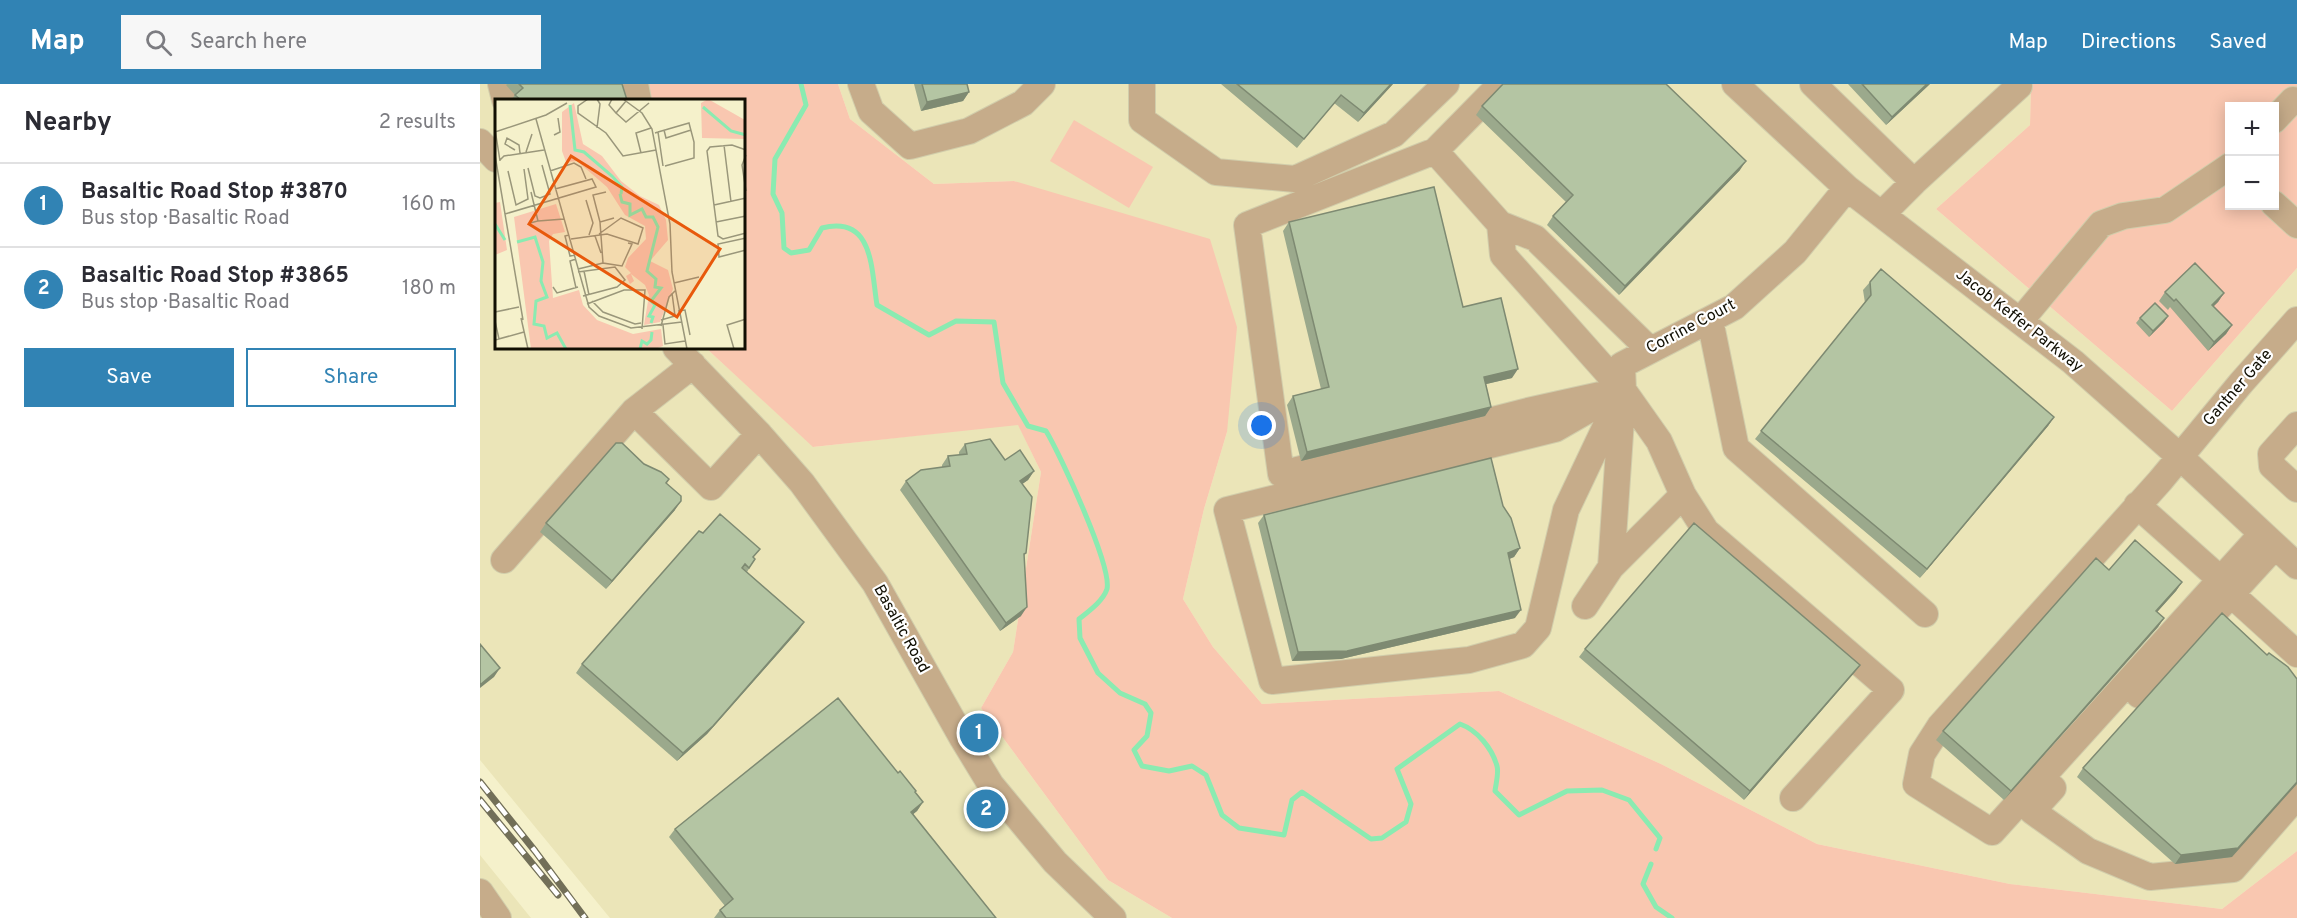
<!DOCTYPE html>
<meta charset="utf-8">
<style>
body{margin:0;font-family:Overpass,sans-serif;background:#f7f7f7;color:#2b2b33}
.controls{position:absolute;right:18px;top:18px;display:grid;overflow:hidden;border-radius:0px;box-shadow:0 3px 15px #0003}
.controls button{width:54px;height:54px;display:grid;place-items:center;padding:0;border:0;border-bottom:2px solid #e1e1e2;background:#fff;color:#2b2b33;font:30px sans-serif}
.you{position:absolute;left:782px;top:342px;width:21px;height:21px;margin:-15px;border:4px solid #fff;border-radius:50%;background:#1a73e8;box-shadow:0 0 0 9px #1a73e833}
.badge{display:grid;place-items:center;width:39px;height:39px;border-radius:50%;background:#3183b4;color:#fff;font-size:20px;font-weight:700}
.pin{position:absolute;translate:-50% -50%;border:3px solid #fff;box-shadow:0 2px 6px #0006}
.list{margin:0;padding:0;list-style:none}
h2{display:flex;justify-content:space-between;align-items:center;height:78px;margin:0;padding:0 24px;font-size:26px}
h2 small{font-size:20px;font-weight:400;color:#7c7c81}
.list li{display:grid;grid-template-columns:39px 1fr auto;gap:18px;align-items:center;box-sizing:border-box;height:84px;padding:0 24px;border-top:2px solid #e1e1e2}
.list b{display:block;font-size:22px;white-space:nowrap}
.list p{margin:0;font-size:20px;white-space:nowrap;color:#7c7c81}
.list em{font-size:20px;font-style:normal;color:#7c7c81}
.actions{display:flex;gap:12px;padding:18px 24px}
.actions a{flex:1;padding:14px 0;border:2px solid #3183b4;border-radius:0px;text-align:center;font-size:21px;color:#3183b4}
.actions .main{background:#3183b4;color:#fff}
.icon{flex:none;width:33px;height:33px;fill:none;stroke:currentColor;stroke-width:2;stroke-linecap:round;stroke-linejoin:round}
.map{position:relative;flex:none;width:1817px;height:834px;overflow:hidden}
header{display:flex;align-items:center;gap:36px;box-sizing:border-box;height:84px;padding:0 30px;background:#3183b4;color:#fff}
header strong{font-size:28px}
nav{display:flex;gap:33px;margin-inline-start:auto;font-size:21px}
.search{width:420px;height:54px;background:#f7f7f7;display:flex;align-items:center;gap:15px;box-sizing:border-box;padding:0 21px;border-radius:0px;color:#7c7c81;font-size:22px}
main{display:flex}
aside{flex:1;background:#fff}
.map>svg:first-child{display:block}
.built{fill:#ebe5b8}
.green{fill:#f9c7b0;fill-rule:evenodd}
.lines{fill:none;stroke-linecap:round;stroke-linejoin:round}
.stream{stroke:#8aebb1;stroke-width:5}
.minor-casing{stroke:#d1cdab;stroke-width:28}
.minor{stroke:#c6ac8a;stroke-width:26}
.rail-casing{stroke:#726f58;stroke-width:7}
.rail{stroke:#fff;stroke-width:4.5;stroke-dasharray:14;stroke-linecap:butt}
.wall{fill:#9ba98c}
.shaded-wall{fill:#7e8a72}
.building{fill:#b4c5a3;stroke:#7e8a72;stroke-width:1.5}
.labels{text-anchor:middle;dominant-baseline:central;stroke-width:4.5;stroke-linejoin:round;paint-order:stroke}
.street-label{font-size:16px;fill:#110f03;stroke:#fff}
.inset-river{fill:none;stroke:#8aebb1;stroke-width:3}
.inset-road{fill:none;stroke:#9a977b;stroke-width:1.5}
.view{fill:#e8590c;fill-opacity:0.15;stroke:#e8590c;stroke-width:3}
.inset-edge{fill:none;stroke:#110f03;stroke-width:3}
</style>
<header>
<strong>Map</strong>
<div class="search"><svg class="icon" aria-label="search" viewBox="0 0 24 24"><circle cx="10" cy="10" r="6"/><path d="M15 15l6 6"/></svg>Search here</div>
<nav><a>Map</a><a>Directions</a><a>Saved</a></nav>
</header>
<main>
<aside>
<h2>Nearby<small>2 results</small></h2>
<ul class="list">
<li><span class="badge">1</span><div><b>Basaltic Road Stop #3870</b><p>Bus stop · Basaltic Road</p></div><em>160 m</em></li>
<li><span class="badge">2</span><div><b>Basaltic Road Stop #3865</b><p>Bus stop · Basaltic Road</p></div><em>180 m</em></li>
</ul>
<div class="actions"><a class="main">Save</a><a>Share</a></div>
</aside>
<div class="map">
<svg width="1817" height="834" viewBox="0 0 1817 834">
<rect width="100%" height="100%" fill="#f5f1cb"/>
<path class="built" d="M0,0H152L156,16H16V264H226L334,363L538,340L561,388L533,568L501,624L628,796L692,834H130L0,676Z
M358,0H1551L1550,41L1456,125L1692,327L1817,184V767L1742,825L1530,800L1337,760L1181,680L1019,607L782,620L733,563L703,515L724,425L747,348L535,97L454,100L370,35Z
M0,771L51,834H0Z"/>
<path class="green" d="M152,0H358L370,35L454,100L534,97L730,155L757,243L747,348L724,425L703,515L733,563L782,620L1019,607L1181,680L1337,760L1530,800L1742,825L1817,767V834H692L628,796L501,624L533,568L561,388L538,341L333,363L226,264H264V16H156Z
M1551,0H1817V184L1692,327L1456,125L1550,41ZM1750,22H1794V122H1750Z
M594,36L673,83L649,124L570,77Z"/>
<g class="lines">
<path class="stream" d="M321,0L326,21L295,75L293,110L302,129L304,164L311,169L329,166L342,144C394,131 391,185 397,221L449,251L476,237L514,238L523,299L548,342L566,347C580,370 632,482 627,505C623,517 609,527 599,535L600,554L618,589L640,609L665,620L671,629L667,652L654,666L662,682L689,687L712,682L726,691L742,731L759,744L804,751L812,716L822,708L891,755L902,754L926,738L931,720L917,685L980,640C997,646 1012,664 1017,682C1019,689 1016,699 1015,707L1039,731L1087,707L1122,706L1149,716L1180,754L1176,765
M1171,780L1163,800L1176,823L1192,834"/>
<g class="minor-casing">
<path id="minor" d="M21,0L25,16
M155,0L158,16
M381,0L391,27L430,62L489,47L543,19L562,0
M662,0V36L736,88L815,95L914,50L966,0
M1255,0L1367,104L1593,278L1699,372L1817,482
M1333,0L1434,98L1402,130
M1794,36L1813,16
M0,58L16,75
M955,67L1021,0
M1434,98L1539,2
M1794,120L1817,141
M1020,140L1055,154L1169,265
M1230,236L1256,364L1445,530
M1540,237L1621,140L1643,132L1685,126L1750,82
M196,264L279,350L322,399L395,499L483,655L511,701L575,778L633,834
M1143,306L1086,426L1058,544L1043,561L989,576L792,597L747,426L1075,345Z
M154,327L231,403L279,350
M1817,341L1791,370L1792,382L1817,405
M1203,411L1226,447L1411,606L1313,714
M1657,421L1740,495
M1782,450L1512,748L1436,700L1442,670L1460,642L1680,397L1761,299L1817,236
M24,476L154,327L213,281
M1131,483L1143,306L1142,281L1254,223L1315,168L1367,104
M1752,511L1817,570
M1105,522L1131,483L1203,411L1179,357L1143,306L1023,171L1020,140L955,67L767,141L801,390L1048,327L1143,306
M1659,611L1795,462
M1573,704L1552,727L1608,767L1670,793L1753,785L1817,712
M0,808L18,834"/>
</g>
<use href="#minor" class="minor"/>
<g class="rail-casing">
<path id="rail" d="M0,698L55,767L105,834
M0,716L78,811"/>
</g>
<use href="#rail" class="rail"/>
</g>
<path class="wall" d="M27,0H142L147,16H31L35,11L26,1Z
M434,0H487L489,8L483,17L441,27Z
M741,0H913L878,38L854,19L817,64Z
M1368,0H1450L1406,41Z
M1002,22L1260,86L1139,211L1067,141L1073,132L1086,118L996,31Z
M809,138L983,223L1032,294L1006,300L1011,323L1005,332L821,377L807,321L813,312L841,305L803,147Z
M1390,198L1574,333L1568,342L1440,494L1275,355L1385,219L1383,206Z
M1685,208L1744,209L1738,218L1733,222L1752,241L1746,250L1728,267L1690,223L1688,226L1679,217Z
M1688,232L1684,238L1669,253L1656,239L1660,234Z
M485,360L554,387L548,396L542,400L546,469L544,472L541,532L520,547L420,406L426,397L462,383V381L468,372L479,371V368Z
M164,380L186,399L195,426L126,505L60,448L66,439Z
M1023,422L1040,464L1034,473L1029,475L1035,534L861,575L812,577L778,439L784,431Z
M223,449L274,474L275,475L267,488L324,538L318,547L227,650L197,677L96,589L102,580Z
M1629,486L1702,498L1696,507L1677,528L1684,534L1678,543L1524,716L1456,656L1463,647Z
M1105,565L1380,581L1374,589L1264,716L1099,573Z
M1787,571L1752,773L1695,780L1597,693L1603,684Z
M418,689L436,707L435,709L443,718L437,727L433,730L516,834H234L240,826L245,822L189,753L195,745Z"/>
<path class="shaded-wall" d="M911,0H913L878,38L884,29Z
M1447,0H1450L1406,41L1412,33Z
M489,8L483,17L441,27L447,18Z
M1266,77L1260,86L1139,211L1145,202Z
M1744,209L1738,218L1726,230L1732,221Z
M1688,232L1684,238L1669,253L1673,247Z
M1752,241L1746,250L1728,267L1734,258Z
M1038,285L1032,294L998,302L1004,293Z
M1011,323L1005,332L821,377L827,368Z
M1574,333L1568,342L1440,494L1447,485Z
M554,387L548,396L534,406L540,397Z
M201,417L195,426L126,505L132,497Z
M1040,464L1034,473L1022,478L1028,469Z
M1702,498L1696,507L1670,536L1676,527Z
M547,523L541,532L520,547L526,539Z
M1041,526L1035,534L861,575L812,577L818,568Z
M1684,534L1678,543L1524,716L1531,707Z
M324,538L318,547L227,650L197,677L203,669Z
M1380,581L1374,589L1264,716L1270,707Z
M20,584L14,593L0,604V601Z
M1817,698V700L1752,773L1695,780L1701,771Z
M443,718L437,727L425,737L431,728Z"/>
<path class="building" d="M39,0H142L147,16H41L35,11L43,4Z
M442,0H487L489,8L447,18Z
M757,0H911L884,29L861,11L824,55Z
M1023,0H1186L1266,77L1145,202L1073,132L1093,111L1002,22Z
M1382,0H1447L1412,33Z
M954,103L983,223L1021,214L1038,285L1004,293L1011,323L827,368L813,312L849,303L809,138Z
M1715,179L1744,209L1732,221L1752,241L1734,258L1696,215L1694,217L1685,208Z
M1401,185L1574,333L1447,485L1281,347L1391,211L1390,198Z
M1675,219L1688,232L1673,247L1660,234Z
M510,355L525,376L540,366L554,387L540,397L552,413L546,469L544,470L547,523L526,539L426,397L441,386L470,382L468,372L487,370L485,360Z
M136,359H142L164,380L181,388L189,395L186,399L201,412V417L132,497L66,439Z
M1011,374L1023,422L1031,434L1040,464L1028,469L1041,526L867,567L818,568L784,431Z
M240,430L280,465L273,473L275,475L269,484L265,480L262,484L324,538L233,642L203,669L102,580L219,447L223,449Z
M1214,439L1380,581L1270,707L1105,565Z
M1655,456L1702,498L1676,527L1684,534L1531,707L1463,647L1616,474L1629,486Z
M1742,529L1787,571L1789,569L1808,583L1817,595V698L1758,764L1701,771L1603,684Z
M0,560L20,584L0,601Z
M358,614L418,689L420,687L436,707L435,708L443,718L431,728L516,834H246L240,826L253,815L195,745Z"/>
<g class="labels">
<g class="street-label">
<text transform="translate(1539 237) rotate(38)">Jacob Keffer Parkway</text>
<text transform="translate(1211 243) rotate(-28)">Corrine Court</text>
<text transform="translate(1758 304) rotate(-49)">Gantner Gate</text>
<text transform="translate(421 545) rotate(61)">Basaltic Road</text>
</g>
</g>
<g transform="translate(15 15)">
<rect width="250" height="250" fill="#f5f1cb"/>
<path d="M213,0L250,21V40L207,39L206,4ZM79,4L88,45L107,57L126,82L145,97L164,106L171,121L173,141L155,162L173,171L178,190L165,223L149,226L154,196L150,186L136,175L139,182L135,185L131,177L136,174L130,168L133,159L151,140L150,127L130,116L112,88L82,62L71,63L67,52V13ZM5,103L12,151L0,156V104ZM61,105L70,133L58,135L54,142L58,199L84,191L88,206L102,221L138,235L166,230L168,247L160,250H36L19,118Z" fill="#f9c7b0"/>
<path class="inset-river" d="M75,6L80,51L89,53L117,77L127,88L126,95M208,8L236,32L251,36M125,95L127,103L135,105V116L147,110L151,118H158L163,128L152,172L161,180L160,188L166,189L156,202L160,206L154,217L158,218L156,224M0,125L10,141M22,143L40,138L48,163L46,182L52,198L41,202L39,225L49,227L52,239L62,234L71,250M145,250L147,242L152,245L156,241L157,233"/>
<path class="inset-road" d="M93,0L83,7V14L111,34L128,57L161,51M102,0L105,5L102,29M117,0L114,6L121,14L131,2M128,0L147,14L157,30L175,125L177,173L192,250M121,14L131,23L154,4M41,20L94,208L104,217L136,229L187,223M0,30L5,62M169,31L171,39L196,31M0,33L51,16L72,4M163,33L194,24L199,43V59L170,67M160,34L163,33L168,67M59,36L65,33L63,19M229,46L236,103M20,51L10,45L12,39L24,46L25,54M251,51L237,46L215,48L212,52L223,137L228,140L251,134M31,53L37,35M146,54L141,34L156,29M0,56L28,221M251,56L247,66L251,92M5,61L9,57L49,51M33,69L40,97L45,99L55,95L47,66M13,72L21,106L33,100L29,70M55,72L79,64L86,68L91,80M91,101L98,124L94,136M219,106L251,99M10,115L101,88L97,80L60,90M119,119L105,123L108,164L127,167L137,145L133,144M43,122L69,120M105,123L98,96L111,93M221,123L251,117M35,124L43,122L36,93M74,136L70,137L75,157L80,156M100,137L106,154M251,139L223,145L224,158L251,151M76,140L112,135L143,145L148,129L126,119L104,135M83,170L108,164M89,172L94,196M83,173L120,168L130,181L122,188L88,197M179,184L204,178M58,188L62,194L83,188M81,189L75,162L81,160M97,202L108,213L140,225L146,224M92,205L129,191H150L147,230M183,212L190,211L195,236M0,213L24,208M26,219L33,250M166,221L180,217L177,194M0,222L4,240M168,226L170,245L190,242M166,227L174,198L181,191M0,241L29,233M239,250L232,226L251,220"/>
<path class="view" d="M76,57L225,150L182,218L34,125Z"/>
<rect width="250" height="250" class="inset-edge"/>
</g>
</svg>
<div class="controls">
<button>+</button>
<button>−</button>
</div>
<div class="you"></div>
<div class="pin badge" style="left:499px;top:649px">1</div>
<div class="pin badge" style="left:506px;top:725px">2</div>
</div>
</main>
